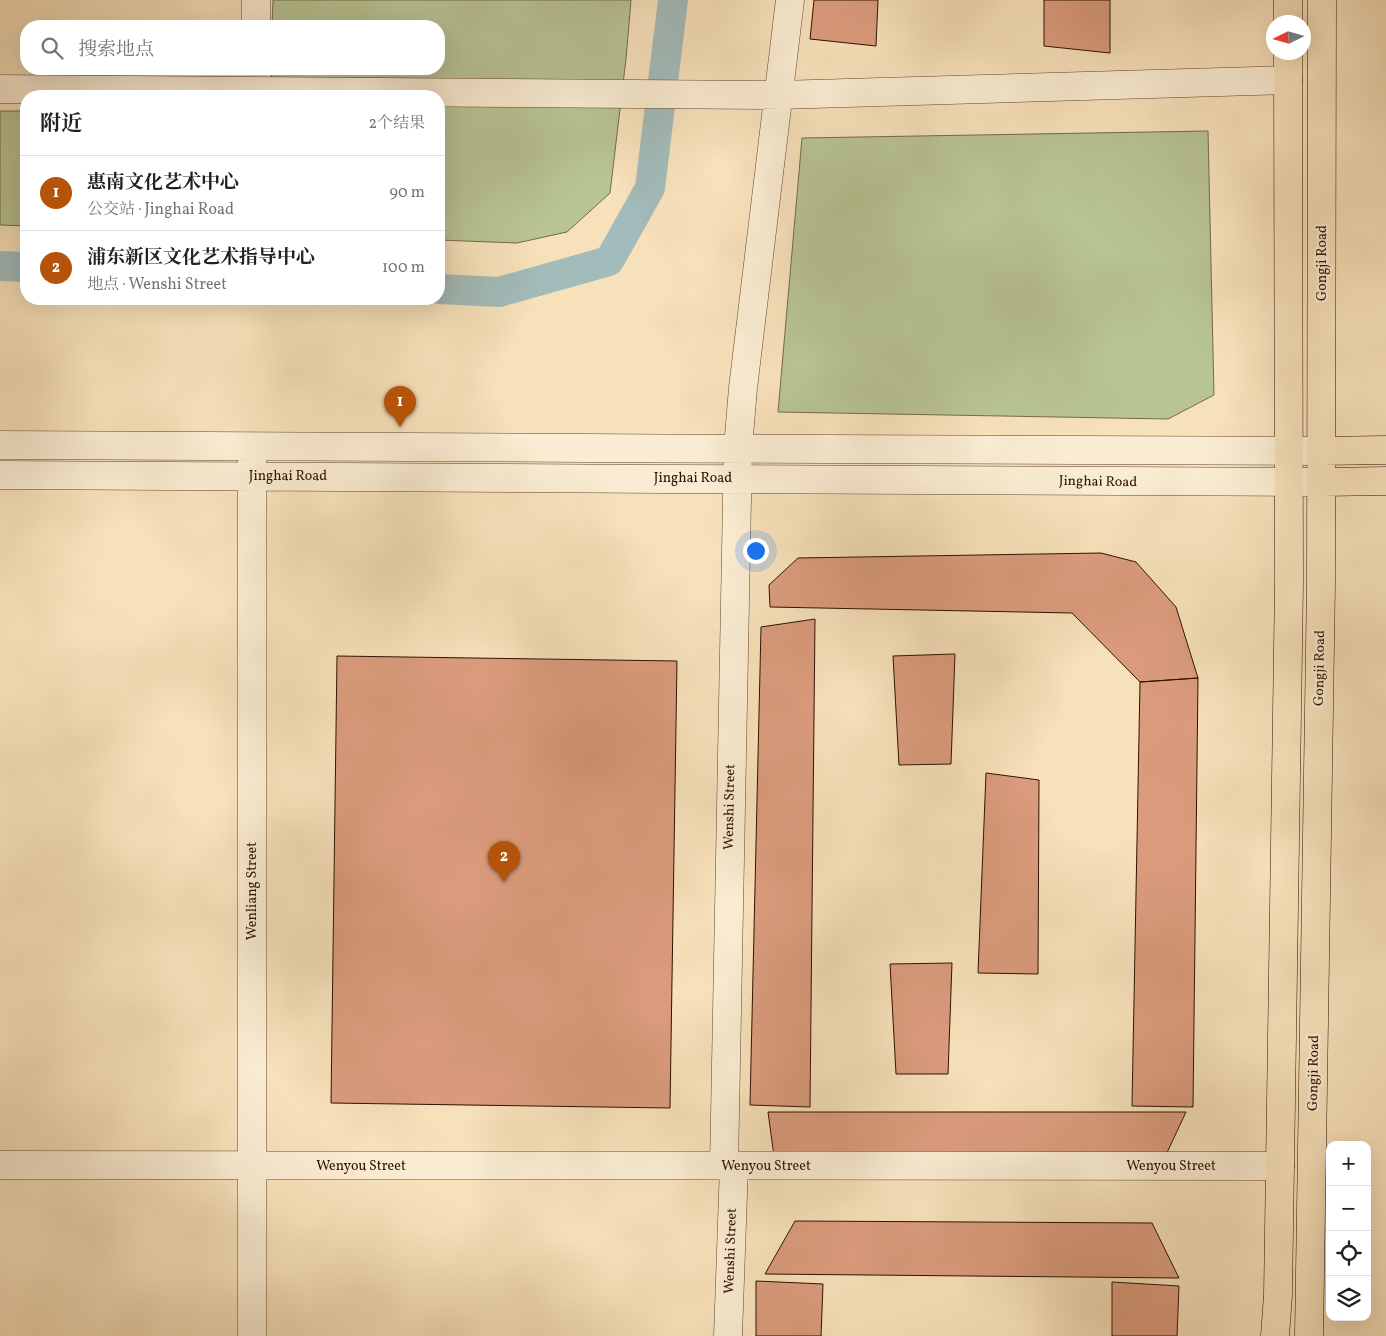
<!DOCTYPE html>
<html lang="zh">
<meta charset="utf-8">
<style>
body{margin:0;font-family:Vollkorn,"Noto Serif SC",serif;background:#f2f2f2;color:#202124}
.controls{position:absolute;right:15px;bottom:15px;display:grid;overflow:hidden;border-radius:10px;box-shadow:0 5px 20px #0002}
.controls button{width:45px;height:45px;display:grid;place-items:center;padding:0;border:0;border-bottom:1px solid #e0e0e0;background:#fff;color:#202124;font:25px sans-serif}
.compass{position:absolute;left:1266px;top:15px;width:45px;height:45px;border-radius:50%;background:#fff;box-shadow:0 5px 20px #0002;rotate:265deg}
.you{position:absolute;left:755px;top:550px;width:18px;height:18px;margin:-12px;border:4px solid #fff;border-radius:50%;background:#1a73e8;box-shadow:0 0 0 8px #1a73e833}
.badge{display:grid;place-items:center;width:32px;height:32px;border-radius:50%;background:#b45309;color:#fff;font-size:16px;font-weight:700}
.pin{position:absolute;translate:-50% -41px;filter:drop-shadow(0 1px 2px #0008)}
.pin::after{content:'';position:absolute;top:26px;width:18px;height:15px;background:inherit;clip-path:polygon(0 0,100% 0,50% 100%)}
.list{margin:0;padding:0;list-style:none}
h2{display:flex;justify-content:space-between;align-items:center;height:65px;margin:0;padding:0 20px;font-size:21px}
h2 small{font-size:16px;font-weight:400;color:#757577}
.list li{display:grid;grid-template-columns:32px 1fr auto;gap:15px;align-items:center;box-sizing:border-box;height:75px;padding:0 20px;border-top:1px solid #e0e0e0}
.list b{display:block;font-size:19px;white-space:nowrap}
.list p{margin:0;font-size:16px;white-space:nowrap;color:#757577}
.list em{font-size:16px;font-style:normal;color:#757577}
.icon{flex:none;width:28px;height:28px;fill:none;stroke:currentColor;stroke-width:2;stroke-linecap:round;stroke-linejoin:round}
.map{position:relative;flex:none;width:1386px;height:1336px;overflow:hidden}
.search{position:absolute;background:#fff;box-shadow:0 5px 20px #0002;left:20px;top:20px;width:425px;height:55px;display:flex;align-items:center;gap:12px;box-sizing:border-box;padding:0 18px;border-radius:20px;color:#757577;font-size:19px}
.panel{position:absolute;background:#fff;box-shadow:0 5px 20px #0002;left:20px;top:90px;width:425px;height:215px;border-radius:20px}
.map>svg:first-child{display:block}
.green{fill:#b8c494;stroke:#746a4a}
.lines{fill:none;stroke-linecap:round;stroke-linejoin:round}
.canal{stroke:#a2bbbb;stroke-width:30}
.building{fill:#db9c7d;stroke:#2f1001}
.minor-casing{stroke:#61442f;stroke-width:29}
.major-casing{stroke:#2f1001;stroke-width:29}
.minor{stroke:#faecd2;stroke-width:28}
.major{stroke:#f7e1ba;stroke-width:28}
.labels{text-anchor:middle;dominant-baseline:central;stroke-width:5;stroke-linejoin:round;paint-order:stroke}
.street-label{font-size:14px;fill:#2f1001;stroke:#faecd2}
</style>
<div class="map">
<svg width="1386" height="1336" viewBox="0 0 1386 1336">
<rect width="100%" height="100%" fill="#f7e1ba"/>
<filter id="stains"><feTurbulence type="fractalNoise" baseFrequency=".004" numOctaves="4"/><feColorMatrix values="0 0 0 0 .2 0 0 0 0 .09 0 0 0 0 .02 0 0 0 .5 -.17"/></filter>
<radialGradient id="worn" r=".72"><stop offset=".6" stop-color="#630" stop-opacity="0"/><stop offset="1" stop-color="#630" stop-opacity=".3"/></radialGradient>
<path class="green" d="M273,0H631L626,59L610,193L567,232L517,243L439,240V96H271V69H439V26H272Z
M0,111H26V226L0,225Z
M1208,131L1214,395L1168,419L778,412L802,138Z"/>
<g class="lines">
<path class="canal" d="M0,266L26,267
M439,289L499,292L609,261L650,188L673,0"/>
</g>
<path class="building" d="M814,0H878L876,46L810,39Z
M1044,0H1110V53L1044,46Z
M1101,553L1136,562L1176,607L1198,678L1140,682L1072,613L770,607L769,585L798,558Z
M815,619L810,1107L750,1105L761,627Z
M955,654L951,764L899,765L893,656Z
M337,656L677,661L670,1108L331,1103Z
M1198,678L1193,1107L1132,1106L1140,682Z
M986,773L1039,780L1038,974L978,973Z
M952,963L948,1074H896L890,964Z
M768,1112H1186L1164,1159L774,1156Z
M795,1221L1152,1223L1179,1278L765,1274Z
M756,1281L823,1284L821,1336H756Z
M1112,1282L1179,1286L1177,1336H1112Z"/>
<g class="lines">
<g class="minor-casing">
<path id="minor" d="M256,26V0
M0,89L779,95L1288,80
M0,445C441,446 881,451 1322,451
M252,458V1336
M0,475C441,477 881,481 1322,482
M0,1165L1280,1166
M724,1166L738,448L743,388L790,0
M728,1336L734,1166"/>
</g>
<g class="major-casing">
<path id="major" d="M1288,0V22
M1322,451L1386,450
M1322,482L1386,481
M1275,1336L1278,1295L1289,584L1288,52
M1309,1336L1321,584L1322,0"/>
</g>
<use href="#minor" class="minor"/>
<use href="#major" class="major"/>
</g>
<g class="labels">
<g class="street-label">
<text transform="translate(1322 263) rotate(-90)">Gongji Road</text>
<text x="288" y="476">Jinghai Road</text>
<text x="693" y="478">Jinghai Road</text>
<text transform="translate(1098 482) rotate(1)">Jinghai Road</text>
<text transform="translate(1320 668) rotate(-89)">Gongji Road</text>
<text transform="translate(730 807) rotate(-89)">Wenshi Street</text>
<text transform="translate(252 891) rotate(-90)">Wenliang Street</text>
<text transform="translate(1314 1073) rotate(-89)">Gongji Road</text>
<text x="361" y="1166">Wenyou Street</text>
<text x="766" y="1166">Wenyou Street</text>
<text x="1171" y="1166">Wenyou Street</text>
<text transform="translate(731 1251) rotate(-88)">Wenshi Street</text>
</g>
</g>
<rect width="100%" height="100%" filter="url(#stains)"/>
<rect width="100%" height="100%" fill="url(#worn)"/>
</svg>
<div class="controls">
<button>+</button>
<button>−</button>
<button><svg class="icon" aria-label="locate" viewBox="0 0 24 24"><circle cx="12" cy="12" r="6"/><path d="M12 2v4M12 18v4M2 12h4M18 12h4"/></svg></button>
<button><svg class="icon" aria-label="layers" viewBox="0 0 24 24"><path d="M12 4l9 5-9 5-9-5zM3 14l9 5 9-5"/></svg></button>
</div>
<svg class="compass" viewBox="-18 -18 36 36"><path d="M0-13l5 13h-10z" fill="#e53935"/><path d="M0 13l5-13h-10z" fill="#757577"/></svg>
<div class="you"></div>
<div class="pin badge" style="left:400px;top:427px">1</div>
<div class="pin badge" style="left:504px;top:882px">2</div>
<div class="search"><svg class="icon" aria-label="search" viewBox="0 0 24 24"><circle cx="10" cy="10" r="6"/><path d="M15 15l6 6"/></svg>搜索地点</div>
<section class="panel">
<h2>附近<small>2个结果</small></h2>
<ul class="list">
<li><span class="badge">1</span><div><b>惠南文化艺术中心</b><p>公交站 · Jinghai Road</p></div><em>90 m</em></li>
<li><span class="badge">2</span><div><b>浦东新区文化艺术指导中心</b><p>地点 · Wenshi Street</p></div><em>100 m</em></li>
</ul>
</section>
</div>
